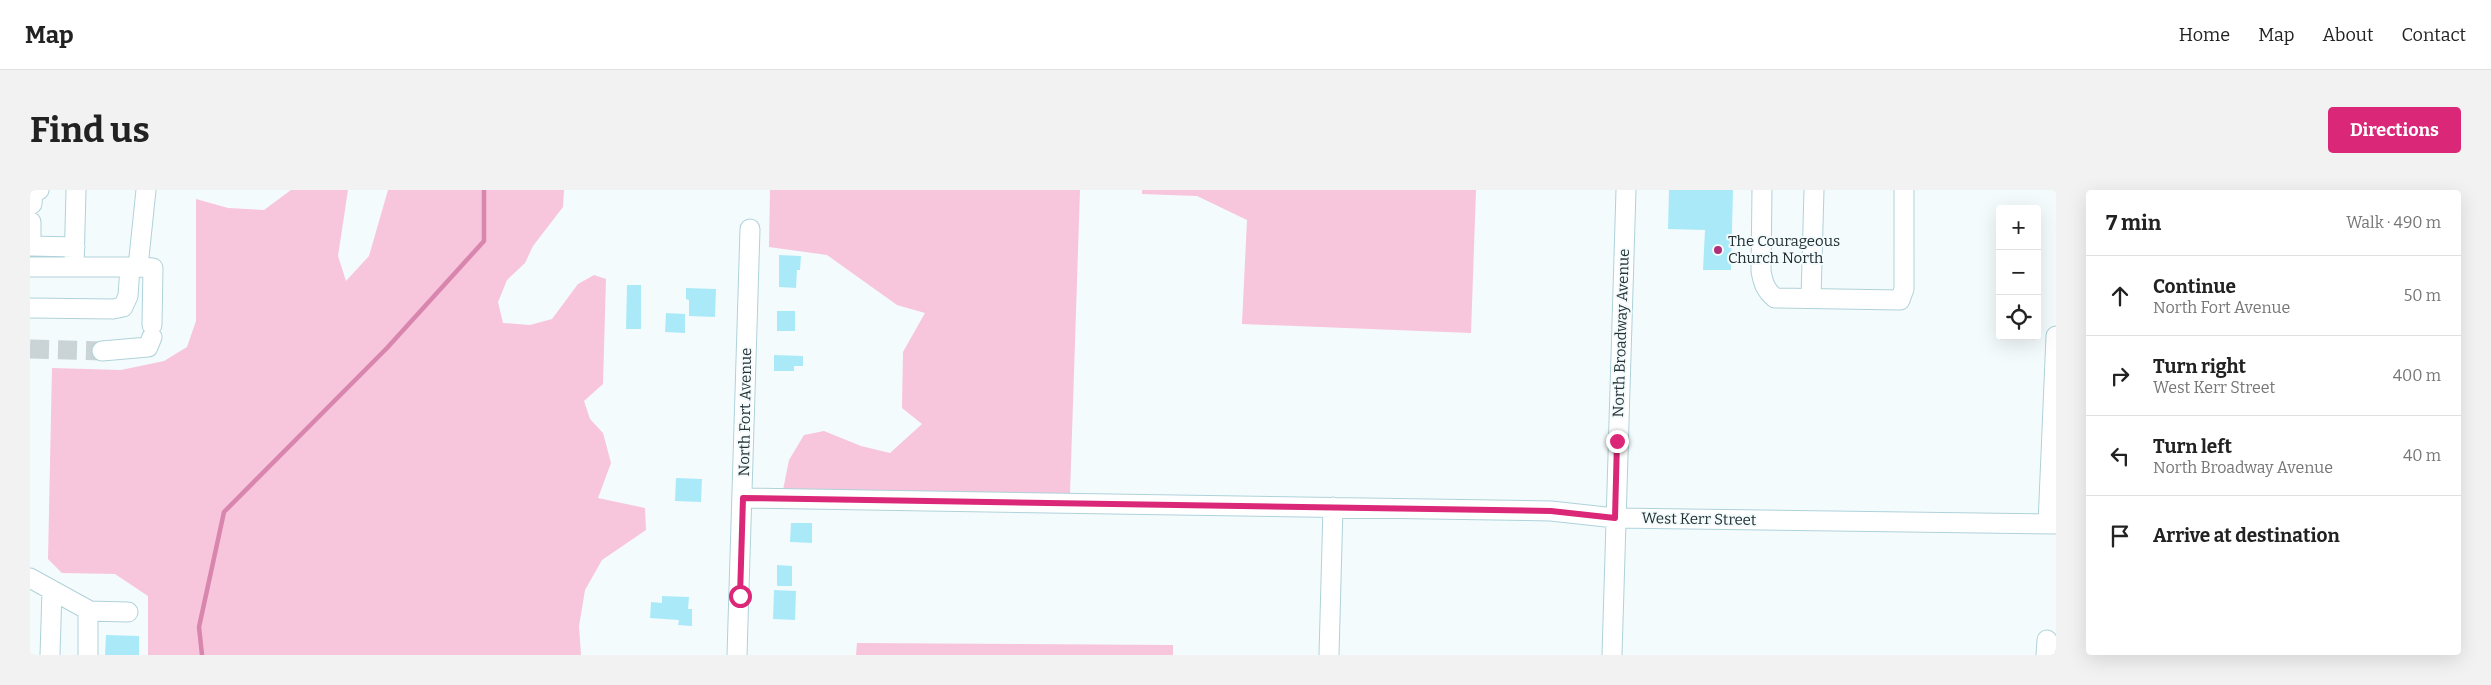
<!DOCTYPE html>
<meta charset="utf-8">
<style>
body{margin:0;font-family:Bitter,serif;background:#f2f2f2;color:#222}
.controls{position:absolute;right:15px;top:15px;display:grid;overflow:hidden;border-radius:5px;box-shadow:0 5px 20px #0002}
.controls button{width:45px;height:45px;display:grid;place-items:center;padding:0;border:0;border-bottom:1px solid #e0e0e0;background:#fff;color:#222;font:25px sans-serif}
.stop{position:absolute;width:15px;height:15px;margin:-11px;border:4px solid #db2777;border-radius:50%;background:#fff}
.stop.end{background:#db2777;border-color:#fff;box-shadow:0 1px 5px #0008}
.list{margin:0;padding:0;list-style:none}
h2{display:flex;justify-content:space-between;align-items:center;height:65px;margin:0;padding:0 20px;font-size:21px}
h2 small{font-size:16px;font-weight:400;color:#767676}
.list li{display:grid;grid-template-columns:32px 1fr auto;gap:15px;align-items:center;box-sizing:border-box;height:80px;padding:0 20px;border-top:1px solid #e0e0e0}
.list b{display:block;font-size:19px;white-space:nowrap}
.list p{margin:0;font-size:16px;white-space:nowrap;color:#767676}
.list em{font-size:16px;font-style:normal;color:#767676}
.icon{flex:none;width:28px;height:28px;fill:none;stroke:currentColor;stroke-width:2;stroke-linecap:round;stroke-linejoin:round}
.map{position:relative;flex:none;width:2026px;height:465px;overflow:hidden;border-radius:5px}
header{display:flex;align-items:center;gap:30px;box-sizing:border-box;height:70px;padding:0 25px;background:#fff;border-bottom:1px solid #e0e0e0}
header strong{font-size:24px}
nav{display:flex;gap:28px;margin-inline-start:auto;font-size:18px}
.intro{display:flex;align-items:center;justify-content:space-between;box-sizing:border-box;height:120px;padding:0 30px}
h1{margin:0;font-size:35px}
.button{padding:12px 22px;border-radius:5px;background:#db2777;color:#fff;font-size:18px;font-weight:700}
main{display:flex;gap:30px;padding:0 30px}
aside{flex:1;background:#fff;border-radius:5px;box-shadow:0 5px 20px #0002}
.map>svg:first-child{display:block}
.green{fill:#f7c5dc}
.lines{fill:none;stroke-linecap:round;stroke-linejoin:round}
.stream{stroke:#d886ae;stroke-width:4.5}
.building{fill:#aaeaf8}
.minor-tunnel{stroke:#cad3d5;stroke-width:19;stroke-dasharray:19 9;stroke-linecap:butt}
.minor-casing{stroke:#afd2da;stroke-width:21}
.minor{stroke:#fff;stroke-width:19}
.route{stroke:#db2777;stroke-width:6}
.poi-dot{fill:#b02e7a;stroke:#f4fbfd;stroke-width:2}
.labels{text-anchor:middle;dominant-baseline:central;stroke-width:4;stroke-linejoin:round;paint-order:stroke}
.poi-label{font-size:15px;fill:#233134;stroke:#f4fbfd;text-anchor:start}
.street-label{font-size:15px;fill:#233134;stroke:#f4fbfd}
</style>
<header>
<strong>Map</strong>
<nav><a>Home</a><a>Map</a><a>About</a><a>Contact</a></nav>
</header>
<div class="intro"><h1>Find us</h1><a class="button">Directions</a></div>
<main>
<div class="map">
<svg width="2026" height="465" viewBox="0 0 2026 465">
<rect width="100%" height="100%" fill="#f4fbfd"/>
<path class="green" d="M261,0H318L308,66L316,91L339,66L358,0H534L533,17L503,56L495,73L477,90L468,112L473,133L500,135L522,129L548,94L564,85L576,89L573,194L554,211L560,229L573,243L581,273L568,308L615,318L616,340L572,370L555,400L549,436L551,465H118V406L85,384L32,383L18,369L22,178L91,180L134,171L157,157L166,131V9L198,18L234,20Z
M740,0H1050L1040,304L753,300L759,270L774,245L794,241L831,256L860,263L892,234L872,218L873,162L895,123L867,115L797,65L739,57Z
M1112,0H1446L1441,143L1212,134L1217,30L1167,6L1112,4Z
M827,453L1143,455V465H826Z"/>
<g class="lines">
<path class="stream" d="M172,465L169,437L194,322L357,158L454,51V0"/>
</g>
<path class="building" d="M1639,0H1703L1701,80H1673L1675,40L1638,39Z
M749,65L771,66L770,80H767L766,98L749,97Z
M597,95H611V139H596Z
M656,98L686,99L685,127L659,126V110L656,109Z
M747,121H765V141H747Z
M636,123L655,124V143L635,142Z
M744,165L773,166V176H764V181H744Z
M646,288L672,289L671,312L645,311Z
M761,333H782V353L760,352Z
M747,375L762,376V396H747Z
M744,400L766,401L765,430L743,429Z
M632,406L659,407L658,419H662V436L648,435L649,430L620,428L621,412L632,413Z
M76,445L109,446V465H75Z"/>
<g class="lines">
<path class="minor-tunnel" d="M0,159L72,161"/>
<g class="minor-casing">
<path id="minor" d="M1732,0L1731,81C1733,92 1735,100 1745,108L1870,110L1874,99V0
M2,14L3,2L9,0
M1,32V56L45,57
M0,77H108L116,0
M44,77L46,0
M108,77L123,78L122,135
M1781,108L1784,0
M0,118L83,119L93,117L98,106L100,77
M72,161L118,157L122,147
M713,308L1521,321L1585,328L2026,334
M2018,334L2026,146
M0,388L60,421
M20,465L22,400
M58,465V421L98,422
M707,465L720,39
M1299,465L1303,317
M1582,465L1596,0
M2016,465L2017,450"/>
</g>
<use href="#minor" class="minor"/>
</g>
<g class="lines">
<path class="route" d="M710,406L713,308L1521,321L1585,328L1587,251"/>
</g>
<circle class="poi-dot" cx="1688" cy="60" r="5"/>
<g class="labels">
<g class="poi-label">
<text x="1698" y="51">The Courageous<tspan x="1698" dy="17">Church North</tspan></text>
</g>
<g class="street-label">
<text transform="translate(1591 143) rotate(-88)">North Broadway Avenue</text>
<text transform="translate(715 222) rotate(-89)">North Fort Avenue</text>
<text transform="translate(1669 329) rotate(1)">West Kerr Street</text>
</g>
</g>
</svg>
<div class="controls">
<button>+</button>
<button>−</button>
<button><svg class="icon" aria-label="locate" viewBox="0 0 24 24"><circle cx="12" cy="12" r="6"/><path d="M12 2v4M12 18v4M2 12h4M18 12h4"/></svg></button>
</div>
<div class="stop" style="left:710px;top:406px"></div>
<div class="stop end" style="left:1587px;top:251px"></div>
</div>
<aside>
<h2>7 min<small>Walk · 490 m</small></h2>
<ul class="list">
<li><svg class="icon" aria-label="ahead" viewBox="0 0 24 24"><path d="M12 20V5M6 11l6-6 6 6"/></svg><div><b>Continue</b><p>North Fort Avenue</p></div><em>50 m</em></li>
<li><svg class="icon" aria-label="right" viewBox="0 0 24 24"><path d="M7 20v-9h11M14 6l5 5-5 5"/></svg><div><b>Turn right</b><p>West Kerr Street</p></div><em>400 m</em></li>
<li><svg class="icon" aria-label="left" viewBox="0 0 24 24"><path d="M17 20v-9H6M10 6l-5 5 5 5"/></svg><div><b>Turn left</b><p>North Broadway Avenue</p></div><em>40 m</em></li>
<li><svg class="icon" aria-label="arrive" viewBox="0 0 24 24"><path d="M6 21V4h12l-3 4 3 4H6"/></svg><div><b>Arrive at destination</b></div></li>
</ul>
</aside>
</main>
